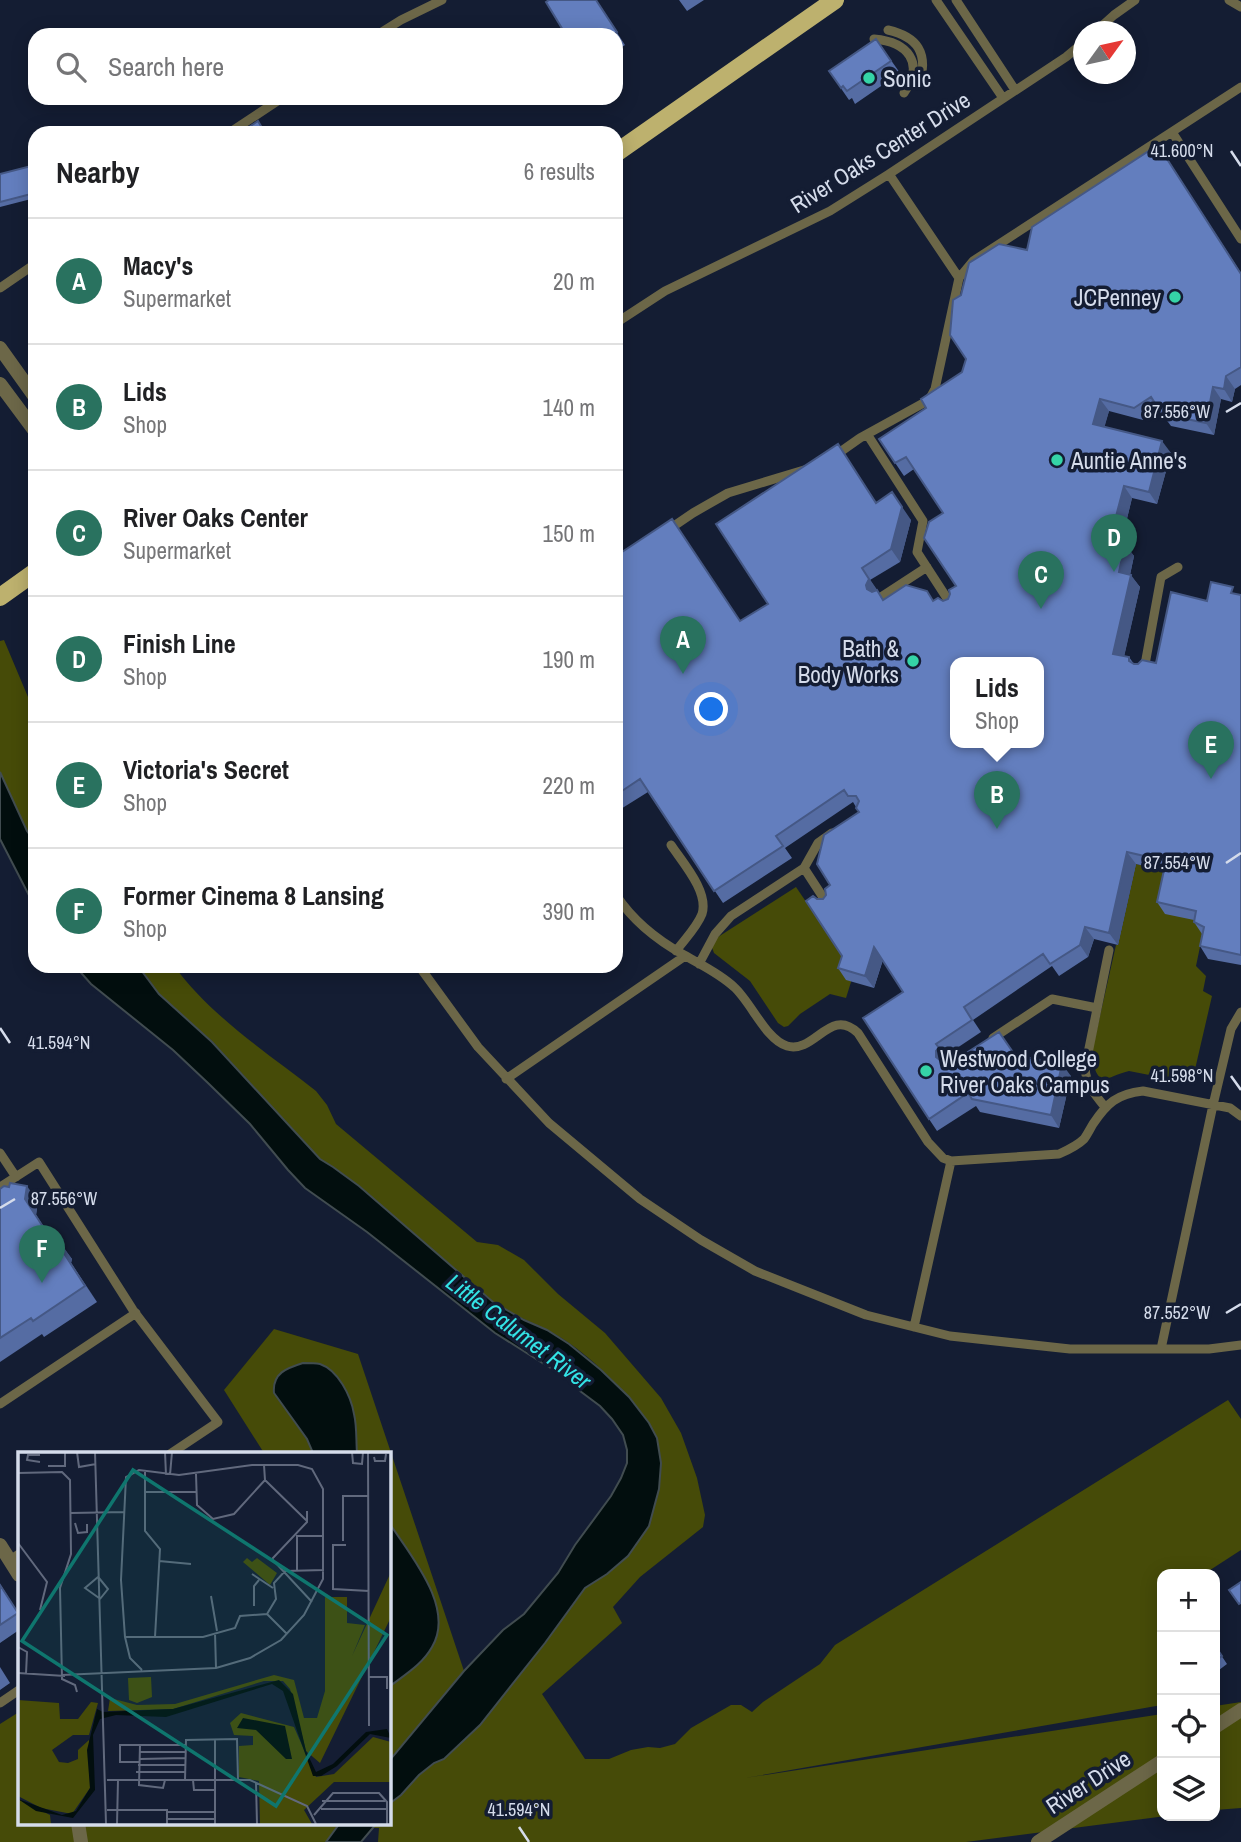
<!DOCTYPE html>
<meta charset="utf-8">
<style>
body{margin:0;font-family:"Archivo Narrow",sans-serif;background:#f6f6f6;color:#202124}
.controls{position:absolute;right:21px;bottom:21px;display:grid;overflow:hidden;border-radius:14px;box-shadow:0 4px 18px #0003}
.controls button{width:63px;height:63px;display:grid;place-items:center;padding:0;border:0;border-bottom:2px solid #e0e0e0;background:#fff;color:#202124;font:35px sans-serif}
.compass{position:absolute;left:1073px;top:21px;width:63px;height:63px;border-radius:50%;background:#fff;box-shadow:0 4px 18px #0003;rotate:57deg}
.you{position:absolute;left:712px;top:710px;width:24px;height:24px;margin:-18px;border:5px solid #fff;border-radius:50%;background:#1a73e8;box-shadow:0 0 0 10px #1a73e833}
.badge{display:grid;place-items:center;width:46px;height:46px;border-radius:50%;background:#29725f;color:#fff;font-size:23px;font-weight:700}
.pin{position:absolute;translate:-50% -58px;filter:drop-shadow(0 2px 4px #0008)}
.pin::after{content:'';position:absolute;top:37px;width:24px;height:21px;background:inherit;clip-path:polygon(0 0,100% 0,50% 100%)}
.popup{position:absolute;left:950px;top:657px;width:94px;height:91px;box-sizing:border-box;display:grid;place-content:center;border-radius:14px;background:#fff;filter:drop-shadow(0 2px 5px #0005);font-size:23px;white-space:nowrap;color:#757577}
.popup b{font-size:26px;color:#202124}
.popup::after{content:'';position:absolute;left:50%;top:100%;margin-left:-14px;border:14px solid transparent;border-top-color:#fff}
.list{margin:0;padding:0;list-style:none}
h2{display:flex;justify-content:space-between;align-items:center;height:91px;margin:0;padding:0 28px;font-size:30px}
h2 small{font-size:23px;font-weight:400;color:#757577}
.list li{display:grid;grid-template-columns:46px 1fr auto;gap:21px;align-items:center;box-sizing:border-box;height:126px;padding:0 28px;border-top:2px solid #e0e0e0}
.list b{display:block;font-size:26px;white-space:nowrap}
.list p{margin:0;font-size:23px;white-space:nowrap;color:#757577}
.list em{font-size:23px;font-style:normal;color:#757577}
.icon{flex:none;width:38px;height:38px;fill:none;stroke:currentColor;stroke-width:2;stroke-linecap:round;stroke-linejoin:round}
.map{position:relative;flex:none;width:1241px;height:1842px;overflow:hidden}
.search{position:absolute;background:#fff;box-shadow:0 4px 18px #0003;left:28px;top:28px;width:595px;height:77px;display:flex;align-items:center;gap:18px;box-sizing:border-box;padding:0 24px;border-radius:21px;color:#757577;font-size:26px}
.panel{position:absolute;background:#fff;box-shadow:0 4px 18px #0003;left:28px;top:126px;width:595px;height:847px;border-radius:21px}
.map>svg:first-child{display:block}
.green{fill:#464b08}
.water{fill:#020e0e;stroke:#414c50;stroke-width:2}
.lines{fill:none;stroke-linecap:round;stroke-linejoin:round}
.service{stroke:#6c6748;stroke-width:9}
.minor{stroke:#6c6748;stroke-width:14}
.primary{stroke:#bdb16e;stroke-width:18}
.wall{fill:#556ca3}
.shaded-wall{fill:#455885}
.building{fill:#637ebe;stroke:#455885;stroke-width:2;fill-rule:evenodd}
.ticks{fill:none;stroke:#d5dceb;stroke-width:2.5}
.poi-dot{fill:#35d4a7;stroke:#141d33;stroke-width:2.5}
.labels{text-anchor:middle;dominant-baseline:central;stroke-width:7;stroke-linejoin:round;paint-order:stroke}
.poi-label{font-size:23px;fill:#d5dceb;stroke:#141d33;text-anchor:start}
.street-label{font-size:23px;fill:#d5dceb;stroke:#141d33}
.water-label{font-size:24px;font-style:italic;fill:#33e3e6;stroke:#141d33}
.inset-road{fill:none;stroke:#61697d;stroke-width:2}
.view{fill:#0f766e;fill-opacity:0.15;stroke:#0f766e;stroke-width:3.5}
.inset-edge{fill:none;stroke:#d5dceb;stroke-width:3.5}
.ticks-label{font-size:18px;text-anchor:middle;fill:#d5dceb;stroke:#141d33;stroke-width:7;stroke-linejoin:round;paint-order:stroke}
</style>
<div class="map">
<svg width="1241" height="1842" viewBox="0 0 1241 1842">
<rect width="100%" height="100%" fill="#141d33"/>
<path class="green" d="M4,640L28,697L35,721V842L27,831L0,772V641Z
M1136,864L1174,873L1205,923L1196,966L1206,976L1203,991L1212,996L1193,1078L1185,1082L1129,1071C1104,1077 1100,1091 1091,1056L1116,945H1118Z
M796,887L851,968V982L846,998L830,994L800,1014L788,1026L784,1027L778,1023L750,981L714,953L711,945L718,937Z
M138,966H174C212,1017 266,1052 316,1091L327,1105L336,1124L477,1242L498,1245L524,1260L558,1294L605,1333L661,1398L681,1433L697,1478L705,1515L703,1527L640,1577L613,1607L622,1623L542,1694L585,1759H609L631,1750L648,1747L660,1748L675,1744L691,1728L731,1705H741L752,1712L763,1702L820,1664L835,1645L1228,1400L1241,1419V1550L1204,1574H1162V1705L745,1778L1162,1714V1816H1166L966,1842H378L379,1828H372L377,1823H388L389,1804L401,1795L419,1775L434,1763L444,1759L480,1725L545,1643L585,1588L607,1574L649,1423C622,1388 587,1350 547,1330C527,1320 507,1313 490,1299C463,1278 437,1256 412,1233C383,1207 355,1179 320,1159L213,1042L159,994Z
M274,1329L358,1354L464,1671L389,1763L388,1454L264,1453L224,1390Z
M1241,1702V1808L1215,1810V1706Z
M19,1712V1823H341L332,1842H0V1724Z"/>
<path class="water" d="M0,772L27,831L35,842V907L0,839Z
M75,966H138L159,994L212,1042L320,1159L333,1167L359,1186L493,1302L524,1320L547,1330L569,1344L601,1370L629,1397L649,1423L657,1438L661,1463L659,1489L649,1526L628,1556L607,1574L585,1588L545,1643L480,1725L444,1759L434,1763L419,1775L401,1795L389,1804V1761L464,1671L503,1630L524,1614L558,1573L575,1545L611,1496L621,1478L627,1463V1450L623,1435L612,1419L600,1406L580,1391L561,1372L549,1367L495,1333L367,1232L305,1188L288,1170L250,1124L208,1083L173,1050L91,984Z
M303,1363C309,1363 315,1363 320,1364C338,1370 351,1396 354,1414C357,1426 356,1441 357,1453H313L307,1439L274,1393C272,1373 287,1368 303,1363Z
M388,1521C409,1554 456,1607 432,1647C422,1665 404,1675 389,1687Z
M340,1823H377L361,1842H326Z"/>
<g class="lines">
<path class="service" d="M936,0L1003,98
M956,0L1015,90
M1229,0L1241,7
M888,30C918,37 928,53 920,83
M1095,32L1114,15L1135,0
M377,35L401,20L442,0
M874,39C908,42 925,63 904,93
M1172,132L1241,239
M229,133L282,98
M889,174L959,278
M0,288L35,264
M616,323L665,291L830,211L889,174L1066,57L1084,42
M867,434L923,521L917,552L952,606
M833,457L860,438L929,400L935,389L959,278L973,261L1241,87
M668,530L693,513L728,493L804,470
M881,597L927,567
M1144,670L1161,577L1178,567
M671,845C683,863 709,892 702,914C697,927 685,939 676,951
M804,868L828,905
M616,895C633,921 657,940 684,955C701,965 719,973 734,987C751,1002 766,1040 787,1046C815,1054 830,1006 858,1033L928,1142L943,1158L951,1161L1059,1154C1068,1150 1077,1146 1084,1139C1087,1135 1090,1129 1093,1124C1107,1103 1117,1094 1143,1091L1230,1108L1241,1116
M699,964L715,934L731,916L804,868L818,843L832,833
M419,966L478,1047L549,1123L640,1199L701,1240L755,1271L866,1315L950,1336L1070,1349H1209L1241,1345
M993,1038L1052,999L1097,1008
M506,1079L685,956
M1105,1107C1095,1095 1086,1084 1085,1068L1109,950
M0,1153L16,1177
M0,1187L39,1162L133,1310L218,1422L170,1454
M914,1327L951,1161
M1161,1349L1213,1105L1231,1029L1241,1012
M0,1404L136,1313
M10,1560L19,1554
M0,1703L19,1690"/>
<path class="minor" d="M0,348L35,397
M0,384L35,431
M0,1545L19,1575
M1215,1727L1241,1710
M78,1823L81,1842
M1038,1842L1162,1761"/>
<path class="primary" d="M616,153L835,0
M0,597L35,572"/>
</g>
<path class="wall" d="M549,0H596L625,45L616,51V35H566Z
M679,0H704L687,11Z
M876,39L900,73L855,104L852,98L849,100L829,71Z
M1166,157L1241,273V385L1235,389L1232,402L1221,399L1214,435L1171,426L1159,410L1143,420L1109,411L1104,427L1171,453L1157,504L1132,498L1121,543L1125,544L1134,556L1130,575L1140,587L1124,656L1129,657L1134,664L1156,663L1207,601L1237,594L1241,595V965L1208,959L1200,946L1202,934L1194,922V920L1165,914L1157,902L1164,871L1136,864L1118,945L1094,939L1088,957L1059,976L1052,966L973,1020L981,1032L945,1056L949,1064L1015,1055L1071,1076L1059,1128L980,1112L976,1106L937,1131L929,1119L903,992L883,960L874,988L846,980L838,968L842,956L817,899H823L826,895L859,812L853,802L785,848L792,858L723,903L648,792L616,812V556L740,621L768,604L877,503L911,520L900,562L870,580L883,600L943,601L948,599L956,586L943,513L914,469L904,476L879,439L926,408L962,372L1027,250Z
M35,165V198L0,207V174Z
M0,1189L38,1202L36,1215L50,1236L57,1238L68,1254L72,1259L71,1263L97,1302L44,1337L42,1334L0,1362Z
M0,1584L19,1614V1630L0,1643Z
M1215,1646L1227,1664L1215,1673Z
M0,1667L10,1683L0,1690Z"/>
<path class="shaded-wall" d="M1226,376L1235,389L1232,402L1224,389Z
M1213,387L1221,399L1214,435L1206,423Z
M1100,399L1109,411L1102,436L1093,424Z
M1162,441L1171,453L1157,504L1149,492Z
M1124,486L1132,498L1119,552L1110,539Z
M892,492L911,520L900,562L891,549Z
M1125,544L1134,556L1128,584L1119,572Z
M862,568L878,591L874,597L867,589Z
M1131,575L1140,587L1122,666L1113,654Z
M1127,852L1136,864L1118,945L1109,933Z
M1085,927L1094,939L1088,957L1080,945Z
M874,947L883,959L874,988L865,976Z
M939,1048L947,1060L945,1069L936,1057V1051Z
M1062,1064L1071,1076L1059,1128L1051,1115Z
M27,1186L38,1202L36,1215L60,1252L25,1199Z
M57,1238L72,1259L71,1263L97,1302L56,1242Z"/>
<path class="building" d="M549,0H596L617,32L613,35H566L546,2Z
M876,39L891,61L847,91L843,86L841,88L829,71Z
M258,121L265,133H240Z
M1158,145L1241,274V367L1226,376L1224,389L1213,387L1206,423L1162,414L1151,397L1134,408L1100,399L1093,424L1162,441L1149,492L1124,486L1110,539L1125,544L1119,572L1131,575L1113,654L1129,657V661L1134,664H1138L1142,660L1156,663L1171,592L1207,601L1211,582L1233,587L1231,593L1241,595V955L1200,946L1204,927L1194,922L1196,911L1157,902L1166,861L1127,852L1109,933L1085,927L1080,945L1050,964L1043,954L964,1007L972,1020L936,1044L939,1048L936,1051V1057L940,1060H946L949,1064L999,1032L1015,1055L1062,1064L1051,1115L972,1099L968,1093L929,1119L863,1018L903,992L874,947L865,976L838,968L842,956L806,901L813,896L817,899H823L826,895L825,889L830,885L817,864L824,835L859,812L856,808L859,801L856,796H848L844,790L776,836L783,846L714,891L640,779L616,795V556L672,519L740,621L768,604L716,524L838,444L876,503L892,492L902,507L891,549L862,568L869,579L866,585L867,589L872,592L877,590L883,600L906,585L927,591L933,601L938,598L943,601L948,599L950,594L949,590L956,586L924,538L929,522L943,513L906,457L895,463L879,439L926,408L921,399L962,372L966,359L950,335L953,300L961,295L969,263L999,244L1027,250L1032,227ZM955,663H1039V743H955Z
M35,165V193L0,202V174Z
M10,1183L27,1186L25,1199L49,1236L57,1238L56,1242L61,1243L60,1247L85,1286L33,1321L31,1318L0,1338V1189L4,1186L9,1187Z
M1241,1582V1603L1239,1604L1229,1590Z
M0,1585L18,1613L0,1625Z
M1215,1646L1222,1656L1215,1661Z"/>
<path class="ticks" d="M1231,151L1241,166M1226,412L1241,403M1226,863L1241,853M0,1028L10,1043M1231,1076L1241,1090M0,1208L15,1199M1226,1313L1241,1304M519,1827L529,1842"/>
<g class="poi-dot">
<circle cx="869" cy="78" r="7"/>
<circle cx="1175" cy="297" r="7"/>
<circle cx="1057" cy="460" r="7"/>
<circle cx="913" cy="661" r="7"/>
<circle cx="926" cy="1071" r="7"/>
</g>
<g class="labels">
<g class="poi-label">
<text x="883" y="78">Sonic</text>
<text x="1161" y="297" text-anchor="end">JCPenney</text>
<text x="1071" y="460">Auntie Anne's</text>
<text x="899" y="648" text-anchor="end">Bath &amp;<tspan x="899" dy="26">Body Works</tspan></text>
<text x="940" y="1058">Westwood College<tspan x="940" dy="26">River Oaks Campus</tspan></text>
</g>
<g class="street-label">
<text transform="translate(880 152) rotate(-32)">River Oaks Center Drive</text>
<text transform="translate(1088 1782) rotate(-33)">River Drive</text>
</g>
<g class="water-label">
<text transform="translate(519 1331) rotate(37)">Little Calumet River</text>
</g>
</g>
<g transform="translate(18 1452)">
<rect width="373" height="373" fill="#141d33"/>
<path d="M229,106L234,110L239,106L259,121L252,133L225,110ZM373,120V165L302,311L288,299L272,237L265,229H246L155,257L90,259L92,246L119,253L157,252L256,223L276,228L286,266H299L307,239V145H329V171L347,173L334,204ZM133,225L134,245L119,251L111,248L110,226ZM0,248L41,251L42,267H60L73,250L80,251L71,283H55L34,298L41,310L50,311L60,307V298L71,288L72,336L54,362L23,356L0,344ZM223,261L276,275L298,325L316,322L355,285L373,290V330H316L286,358L294,372H242L241,329L221,325V294L235,293V284L216,283L212,271ZM0,347L32,363L33,372H0Z" fill="#464b08"/>
<path d="M261,228L275,242L288,299L298,320L315,312L348,280L369,277L373,286L352,282L319,314L303,324H295L265,239L254,232L148,265L98,263L82,267L75,283L77,338L55,366L18,359L0,347L44,363L58,359L72,336L69,298L79,257L85,260L155,257ZM225,266L267,274L274,307H268L238,278L219,276Z" fill="#020e0e"/>
<path class="inset-road" d="M59,0L61,15L78,12M77,0L88,372M147,0L148,23M334,0L335,11L344,12L345,0M350,0L351,274M22,3H10L9,8L22,10M356,5L357,9H367L368,2M246,13L247,28L289,69M30,14H47V0M127,19V79L142,97L137,185M0,21L44,20L52,28L53,102L42,136L44,227L57,233L59,240M178,22L179,53L195,67L216,62L247,28M152,23L154,0M127,40H178M289,59V70L254,107L294,150M53,61L107,60M57,71L60,81L69,80V72M278,84H305M279,84V118M325,89V44H350M0,91L29,130L22,158M328,93H315V137L351,139M141,109L173,112M234,122L255,136M80,125L67,136L81,146M81,126L90,137L82,147M193,144L199,179M236,154V134L241,128M249,162L269,182M197,181L198,216M107,185H185L217,176L222,164L249,162L258,147L256,131L267,119L306,118M0,195L9,200L8,222M0,221L47,224M44,223L198,216L232,206L263,188L286,163L305,127V37L294,17L280,13H234L161,23L121,18L108,25L103,128L107,185L112,206L124,218M351,225H369V237M197,288V372M122,300H167M122,307L167,306M121,310H102V293H122M120,313H167M118,320H167M89,328H232L289,354L298,372M147,328L145,336L121,333L122,293H168M167,328L168,288L219,287L220,328M175,328L176,338H197M238,331L239,372M304,349H367M303,357H369M89,358H149V372M149,360H197M296,363L315,341H361L369,350V372M149,367H197M99,372L100,328"/>
<path class="view" d="M115,18L369,183L258,354L4,189Z"/>
<rect width="373" height="373" class="inset-edge"/>
</g>
<g class="ticks-label">
<text x="1182" y="157">41.600°N</text>
<text x="1177" y="418">87.556°W</text>
<text x="1177" y="869">87.554°W</text>
<text x="59" y="1049">41.594°N</text>
<text x="1182" y="1082">41.598°N</text>
<text x="64" y="1205">87.556°W</text>
<text x="1177" y="1319">87.552°W</text>
<text x="519" y="1816">41.594°N</text>
</g>
</svg>
<div class="controls">
<button>+</button>
<button>−</button>
<button><svg class="icon" aria-label="locate" viewBox="0 0 24 24"><circle cx="12" cy="12" r="6"/><path d="M12 2v4M12 18v4M2 12h4M18 12h4"/></svg></button>
<button><svg class="icon" aria-label="layers" viewBox="0 0 24 24"><path d="M12 4l9 5-9 5-9-5zM3 14l9 5 9-5"/></svg></button>
</div>
<svg class="compass" viewBox="-18 -18 36 36"><path d="M0-13l5 13h-10z" fill="#e53935"/><path d="M0 13l5-13h-10z" fill="#757577"/></svg>
<div class="you"></div>
<div class="pin badge" style="left:683px;top:674px">A</div>
<div class="pin badge" style="left:997px;top:829px">B</div>
<div class="popup"><b>Lids</b>Shop</div>
<div class="pin badge" style="left:1041px;top:609px">C</div>
<div class="pin badge" style="left:1114px;top:572px">D</div>
<div class="pin badge" style="left:1211px;top:779px">E</div>
<div class="pin badge" style="left:42px;top:1283px">F</div>
<div class="search"><svg class="icon" aria-label="search" viewBox="0 0 24 24"><circle cx="10" cy="10" r="6"/><path d="M15 15l6 6"/></svg>Search here</div>
<section class="panel">
<h2>Nearby<small>6 results</small></h2>
<ul class="list">
<li><span class="badge">A</span><div><b>Macy's</b><p>Supermarket</p></div><em>20 m</em></li>
<li><span class="badge">B</span><div><b>Lids</b><p>Shop</p></div><em>140 m</em></li>
<li><span class="badge">C</span><div><b>River Oaks Center</b><p>Supermarket</p></div><em>150 m</em></li>
<li><span class="badge">D</span><div><b>Finish Line</b><p>Shop</p></div><em>190 m</em></li>
<li><span class="badge">E</span><div><b>Victoria's Secret</b><p>Shop</p></div><em>220 m</em></li>
<li><span class="badge">F</span><div><b>Former Cinema 8 Lansing</b><p>Shop</p></div><em>390 m</em></li>
</ul>
</section>
</div>
